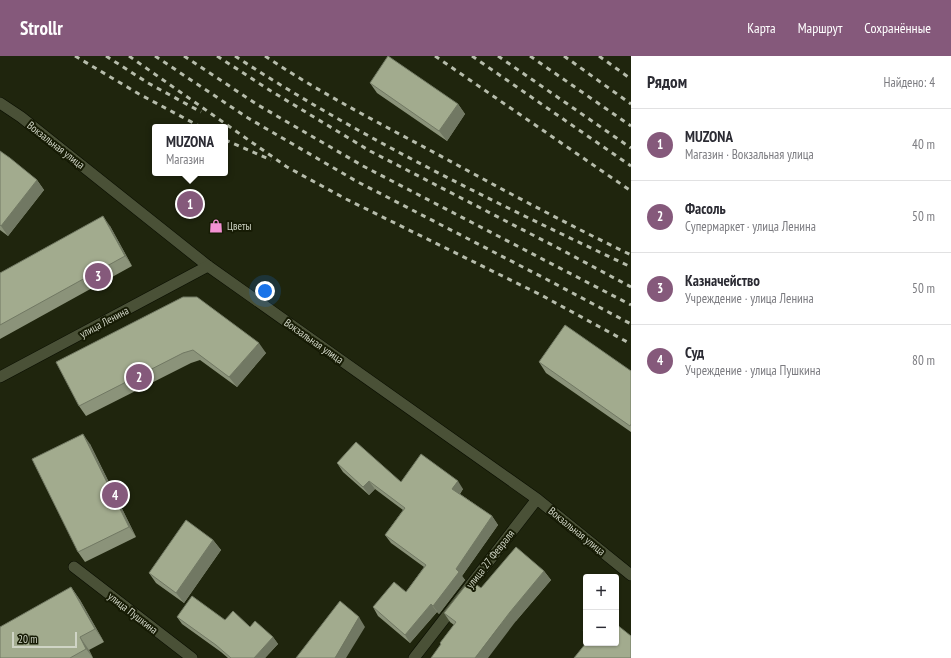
<!DOCTYPE html>
<html lang="ru">
<meta charset="utf-8">
<style>
body{margin:0;font-family:"PT Sans Narrow",sans-serif;background:#f7f7f7;color:#2b2b33}
.controls{position:absolute;right:12px;bottom:12px;display:grid;overflow:hidden;border-radius:4px;box-shadow:0 1px 3px #0004}
.controls button{width:36px;height:36px;display:grid;place-items:center;padding:0;border:0;border-bottom:1px solid #e1e1e2;background:#fff;color:#2b2b33;font:20px sans-serif}
.scale{position:absolute;left:12px;bottom:10px;width:65px;box-sizing:border-box;padding-left:4px;border:2px solid #cfd4c5;border-top:0;font-size:11px;line-height:14px;white-space:nowrap;color:#cfd4c5;-webkit-text-stroke:3px #161b04;paint-order:stroke}
.you{position:absolute;left:265px;top:235px;width:14px;height:14px;margin:-10px;border:3px solid #fff;border-radius:50%;background:#1a73e8;box-shadow:0 0 0 6px #1a73e833}
.badge{display:grid;place-items:center;width:26px;height:26px;border-radius:50%;background:#85597b;color:#fff;font-size:13px;font-weight:700}
.pin{position:absolute;translate:-50% -50%;border:2px solid #fff;box-shadow:0 1px 4px #0006}
.popup{position:absolute;left:152px;top:68px;width:76px;height:52px;box-sizing:border-box;display:grid;place-content:center;border-radius:4px;background:#fff;filter:drop-shadow(0 1px 3px #0005);font-size:13px;white-space:nowrap;color:#7c7c81}
.popup b{font-size:15px;color:#2b2b33}
.popup::after{content:'';position:absolute;left:50%;top:100%;margin-left:-8px;border:8px solid transparent;border-top-color:#fff}
.list{margin:0;padding:0;list-style:none}
h2{display:flex;justify-content:space-between;align-items:center;height:52px;margin:0;padding:0 16px;font-size:17px}
h2 small{font-size:13px;font-weight:400;color:#7c7c81}
.list li{display:grid;grid-template-columns:26px 1fr auto;gap:12px;align-items:center;box-sizing:border-box;height:72px;padding:0 16px;border-top:1px solid #e1e1e2}
.list b{display:block;font-size:15px;white-space:nowrap}
.list p{margin:0;font-size:13px;white-space:nowrap;color:#7c7c81}
.list em{font-size:13px;font-style:normal;color:#7c7c81}
.map{position:relative;flex:none;width:631px;height:602px;overflow:hidden}
header{display:flex;align-items:center;gap:24px;box-sizing:border-box;height:56px;padding:0 20px;background:#85597b;color:#fff}
header strong{font-size:19px}
nav{display:flex;gap:22px;margin-inline-start:auto;font-size:14px}
main{display:flex}
aside{flex:1;background:#fff}
.map>svg:first-child{display:block}
.lines{fill:none;stroke-linecap:round;stroke-linejoin:round}
.minor-casing{stroke:#090d00;stroke-width:12}
.tertiary-casing{stroke:#090d00;stroke-width:12}
.minor{stroke:#4a5137;stroke-width:11}
.tertiary{stroke:#4a5137;stroke-width:11}
.rail{stroke:#b6bcab;stroke-width:3;stroke-dasharray:5 5;stroke-linecap:butt}
.wall{fill:#8b937a}
.shaded-wall{fill:#717863}
.building{fill:#a2ab8e;stroke:#717863}
.labels{text-anchor:middle;dominant-baseline:central;stroke-width:4;stroke-linejoin:round;paint-order:stroke}
.street-label{font-size:11px;fill:#cfd4c5;stroke:#161b04}
.poi-label{font-size:11px;fill:#cfd4c5;stroke:#161b04;text-anchor:start}
</style>
<header>
<strong>Strollr</strong>
<nav><a>Карта</a><a>Маршрут</a><a>Сохранённые</a></nav>
</header>
<main>
<div class="map">
<svg width="631" height="602" viewBox="0 0 631 602">
<rect width="100%" height="100%" fill="#1f250d"/>
<g class="lines">
<g class="minor-casing">
<path id="minor" d="M0,47L21,61L208,210L537,443L631,519
M74,511L192,602
M414,602L537,443"/>
</g>
<g class="tertiary-casing">
<path id="tertiary" d="M0,321L208,210"/>
</g>
<use href="#minor" class="minor"/>
<use href="#tertiary" class="tertiary"/>
<path class="rail" d="M75,0L139,38L201,71
M106,0L148,27L201,56
M129,0L287,111L346,143L541,239L631,288
M155,0L248,62L356,125L546,223L631,268
M184,0L258,49L363,110L631,249
M217,0L271,35L370,95L560,193L631,231
M235,0C360,82 496,147 631,211
M265,0C320,37 379,67 437,98C501,133 565,167 631,199
M435,0L631,135
M472,0L631,110
M498,0L631,92
M530,0L631,70
M564,0L631,48
M599,0L631,23
M225,84L271,104"/>
</g>
<path class="wall" d="M370,27L458,48L465,58L447,85L377,37Z
M0,95L37,124L44,134L8,180L0,174Z
M110,170L132,210L0,283V217Z
M183,241L266,297L237,331L200,304L191,307L86,360L79,350Z
M539,306L631,315V376L546,317Z
M90,388L136,481L85,506L78,496Z
M337,407L401,426L463,433L460,438L492,460L498,469L462,520L465,524L439,558L437,556L410,587L378,560L373,551L406,536L424,511L391,487L385,479L403,454L375,433L369,439L343,416Z
M213,484L221,494L184,547L156,527L149,517Z
M544,515L551,524L516,565L441,589L440,587L454,569L450,566L444,557L481,532Z
M71,531L80,544L104,586L89,594L93,602H0Z
M177,561L225,564L250,571L273,581L278,588L265,602H228L221,596L182,568Z"/>
<path class="shaded-wall" d="M458,48L465,58L447,85L439,75Z
M37,124L44,134L8,180L1,170Z
M103,160L110,170L132,210L125,200Z
M259,287L266,297L237,331L229,321Z
M83,378L90,388L136,481L129,471Z
M369,425L375,433L369,439L363,431Z
M458,425L463,433L457,441L452,433Z
M492,460L498,469L462,520L465,524L439,558L433,550L456,513Z
M213,484L221,494L184,547L176,537Z
M544,515L551,524L516,565L488,602H475L510,556Z
M71,531L80,544L104,586L95,573Z
M431,548L437,556L410,587L405,579Z
M359,561L365,571L346,602H335Z
M80,581L89,594L93,602L86,593Z
M273,581L278,588L265,602H254Z"/>
<path class="building" d="M388,0L458,48L439,75L370,27Z
M0,95L10,102L37,124L1,170L0,169Z
M103,160L125,200L0,269V217Z
M183,241H197L259,287L229,321L193,294L183,297L79,350L56,306Z
M565,269L631,315V368L630,370L539,306Z
M83,378L129,471L78,496L32,403Z
M356,386L401,426L421,398L458,425L452,433L492,460L456,513L459,516L433,550L431,548L405,579L373,551L394,526L406,536L426,509L385,479L405,452L369,425L363,431L337,407Z
M186,464L213,484L176,537L149,517Z
M516,491L544,515L510,556L475,602H431L441,588L440,587L456,566L444,557L470,524L481,532Z
M71,531L95,573L80,581L86,593L70,602H0V571Z
M192,540L225,564L233,555L250,571L255,565L273,581L254,602H231L216,589L177,561Z
M340,545L359,561L335,602H296Z
M616,568L631,580V602H574L586,587H616Z
M586,571V577L583,575Z"/>
<defs>
<g id="shop-bare" transform="scale(1.08)"><path d="M-5-2.5h2.3a2.7 3.5 0 0 1 5.4 0H5L5.5 6h-11ZM-1.5-2.5h3a1.5 2.3 0 0 0-3 0Z" fill="#f491d3" stroke="#161b04" stroke-width="2.5" paint-order="stroke"/></g>
</defs>
<g fill-rule="evenodd">
<use href="#shop-bare" x="216" y="170"/>
</g>
<g class="labels">
<g class="street-label">
<text transform="translate(56 89) rotate(38)">Вокзальная улица</text>
<text transform="translate(104 266) rotate(-28)">улица Ленина</text>
<text transform="translate(314 285) rotate(35)">Вокзальная улица</text>
<text transform="translate(577 475) rotate(39)">Вокзальная улица</text>
<text transform="translate(490 503) rotate(-52)">улица 27 Февраля</text>
<text transform="translate(133 557) rotate(38)">улица Пушкина</text>
</g>
<g class="poi-label">
<text x="227" y="170">Цветы</text>
</g>
</g>
</svg>
<div class="controls">
<button>+</button>
<button>−</button>
</div>
<div class="scale">20 m</div>
<div class="you"></div>
<div class="pin badge" style="left:190px;top:148px">1</div>
<div class="popup"><b>MUZONA</b>Магазин</div>
<div class="pin badge" style="left:139px;top:321px">2</div>
<div class="pin badge" style="left:98px;top:220px">3</div>
<div class="pin badge" style="left:115px;top:439px">4</div>
</div>
<aside>
<h2>Рядом<small>Найдено: 4</small></h2>
<ul class="list">
<li><span class="badge">1</span><div><b>MUZONA</b><p>Магазин · Вокзальная улица</p></div><em>40 m</em></li>
<li><span class="badge">2</span><div><b>Фасоль</b><p>Супермаркет · улица Ленина</p></div><em>50 m</em></li>
<li><span class="badge">3</span><div><b>Казначейство</b><p>Учреждение · улица Ленина</p></div><em>50 m</em></li>
<li><span class="badge">4</span><div><b>Суд</b><p>Учреждение · улица Пушкина</p></div><em>80 m</em></li>
</ul>
</aside>
</main>
